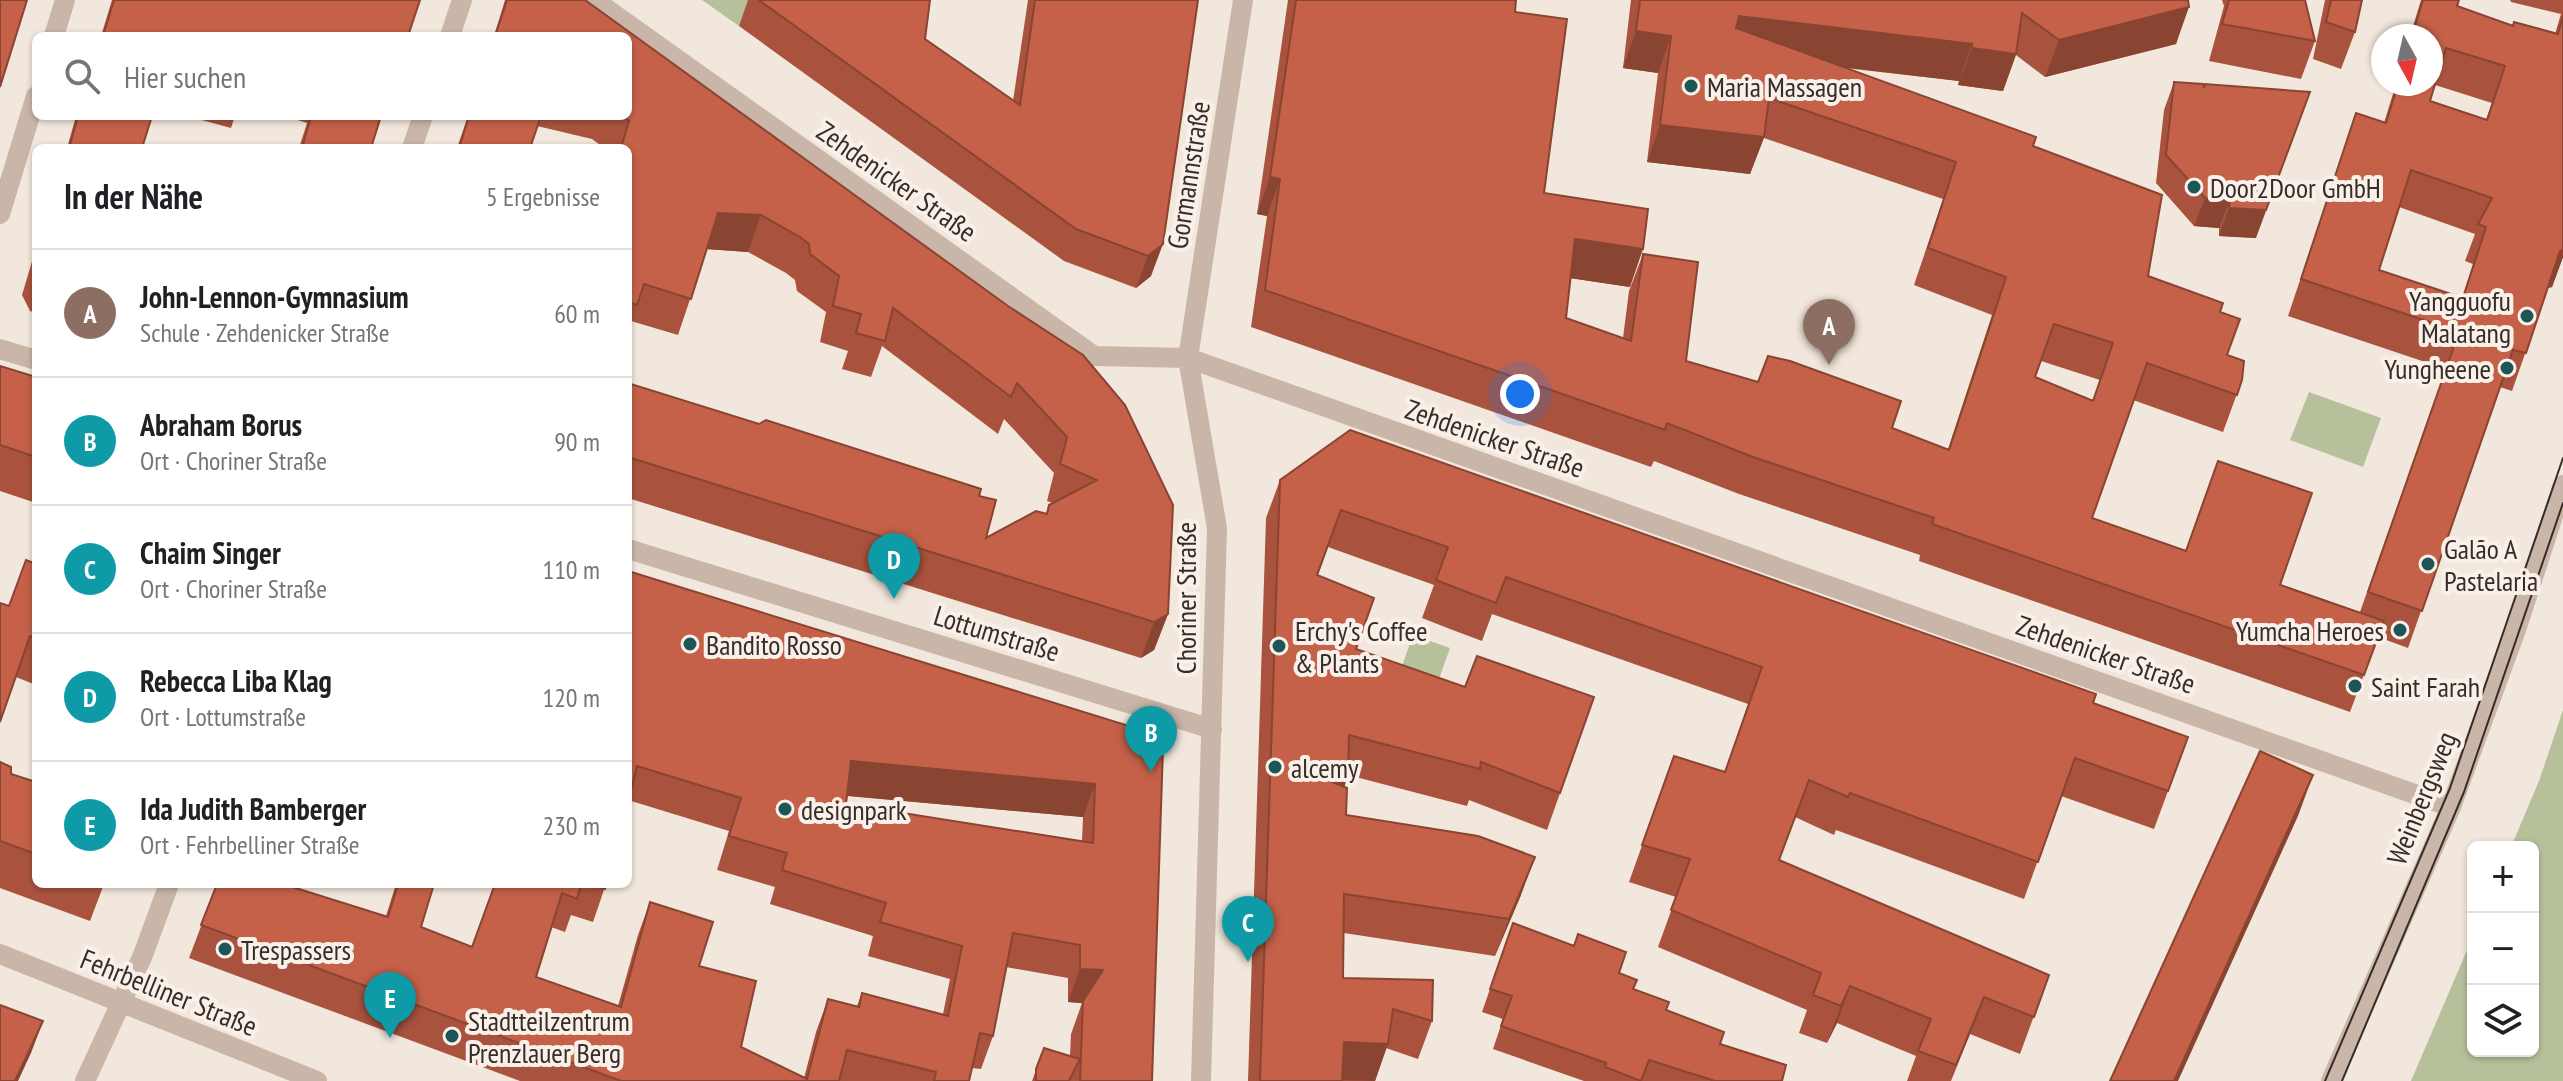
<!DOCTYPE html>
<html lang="de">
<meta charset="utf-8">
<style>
body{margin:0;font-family:"PT Sans Narrow",sans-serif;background:#f6f6f6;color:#202124}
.controls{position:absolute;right:24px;bottom:24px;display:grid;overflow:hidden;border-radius:12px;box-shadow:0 2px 6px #0004}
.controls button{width:72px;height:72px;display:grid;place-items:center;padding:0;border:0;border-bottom:2px solid #e0e0e0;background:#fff;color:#202124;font:40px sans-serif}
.compass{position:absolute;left:2371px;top:24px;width:72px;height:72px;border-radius:50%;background:#fff;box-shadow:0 2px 6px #0004;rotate:172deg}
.you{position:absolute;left:1520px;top:394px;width:28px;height:28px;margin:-20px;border:6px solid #fff;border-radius:50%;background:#1a73e8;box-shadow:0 0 0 12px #1a73e833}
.badge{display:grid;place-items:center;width:52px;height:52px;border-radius:50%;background:#ea580c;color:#fff;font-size:26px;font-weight:700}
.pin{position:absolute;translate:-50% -66px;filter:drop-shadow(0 2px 4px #0008)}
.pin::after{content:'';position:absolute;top:42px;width:28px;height:24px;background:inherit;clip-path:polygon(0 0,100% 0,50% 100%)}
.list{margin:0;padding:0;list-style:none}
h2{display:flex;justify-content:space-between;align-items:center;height:104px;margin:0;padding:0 32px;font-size:34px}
h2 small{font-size:26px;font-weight:400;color:#757577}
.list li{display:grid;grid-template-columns:52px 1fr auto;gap:24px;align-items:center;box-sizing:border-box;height:128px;padding:0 32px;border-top:2px solid #e0e0e0}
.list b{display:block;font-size:30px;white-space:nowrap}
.list p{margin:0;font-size:26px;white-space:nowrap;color:#757577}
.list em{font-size:26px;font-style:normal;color:#757577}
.icon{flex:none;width:44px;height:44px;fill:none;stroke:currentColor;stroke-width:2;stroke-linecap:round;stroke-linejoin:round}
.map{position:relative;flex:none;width:2563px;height:1081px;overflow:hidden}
.search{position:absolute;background:#fff;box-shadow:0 2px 6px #0004;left:32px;top:32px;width:600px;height:88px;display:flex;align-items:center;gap:20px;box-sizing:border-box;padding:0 28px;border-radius:12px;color:#757577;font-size:30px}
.panel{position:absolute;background:#fff;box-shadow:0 2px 6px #0004;left:32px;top:144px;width:600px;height:744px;border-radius:12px}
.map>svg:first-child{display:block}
.green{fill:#b6c19c}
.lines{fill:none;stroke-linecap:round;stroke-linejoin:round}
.street{stroke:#cab6a8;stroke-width:20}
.tram{stroke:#372c28;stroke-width:2}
.wall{fill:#a9533e;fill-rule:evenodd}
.shaded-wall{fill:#894432}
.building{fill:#c46148;stroke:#894432;stroke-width:2;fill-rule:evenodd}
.poi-dot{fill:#1e5658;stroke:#f9f1e9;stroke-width:3}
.labels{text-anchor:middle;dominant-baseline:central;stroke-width:8;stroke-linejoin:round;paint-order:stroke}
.poi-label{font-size:28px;fill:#372c28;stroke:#f9f1e9;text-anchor:start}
.street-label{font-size:28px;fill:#372c28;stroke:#f9f1e9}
</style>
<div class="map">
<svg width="2563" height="1081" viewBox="0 0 2563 1081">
<rect width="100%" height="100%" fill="#f2e7dc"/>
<path class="green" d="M702,0H757L739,26Z
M2309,392L2381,418L2363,467L2290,440Z
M1413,635L1450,648L1434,693L1397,680Z
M2563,710V1081H2411L2473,936V1051H2533V847H2511L2539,781Z"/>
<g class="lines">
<path class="street" d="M594,0L1094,356L1188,358L2451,807
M54,36L65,0
M450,36L462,0
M412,148L423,116
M0,214L36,96
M0,349L36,360
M628,549L1212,729
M0,954L317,1081
M85,1081L143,955L169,884
M1201,1081L1217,528L1188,358L1243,0
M2331,1081L2451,807L2517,627L2563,485"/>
<path class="tram" d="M2325,1081L2450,788L2563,458
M2342,1081L2464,792L2563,503"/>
</g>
<path class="wall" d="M112,0H420L408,36H101Z
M505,0H585L1008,306L1168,614L1154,650L1141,658L628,498V383L979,496L986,538L1046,514L1049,505L1053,503L1047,501L1054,473L1004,419L998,434L882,346L871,377L842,369L848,351L820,342L826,312L797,291L795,280L786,273L748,252L707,249L678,335L631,321L628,330V148H604L592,139L537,126L530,148H457L468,116H628V36H494Z
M748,0H930L925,39L1013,101L1028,0H1198L1151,276L1136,288L1064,261L739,26Z
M1288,0H1516L1515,12L1544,193L1630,287L1571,278L1566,318L1623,338L1629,291L1643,254L1686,361L1892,428L1948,449L1992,315L1914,285L1943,199L1764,138L1750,174L1647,162L1658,73L1623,68L1631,0H2188L2176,44L2045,77L2016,55L2003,91L1958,85L1959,81L1845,68L2033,146L2148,276L2220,312L2227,355L2242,380L2223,432L2133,400L2092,518L2360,612L2446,369L2288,316L2356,113L2384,123L2396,84H2431V36H2410L2421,0H2459L2457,6L2513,25L2555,34L2561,14L2511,2L2510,0H2563V257L2552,287L2548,288L2512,391L2500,387L2408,648L2378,637L2350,712L1919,561L1920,555L1739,494L1654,461L1651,467L1251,327L1267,216L1257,214ZM2435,85L2492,103L2486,120L2430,101ZM2399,207L2475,234L2465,261L2473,264L2462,298L2379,270ZM2041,361L2100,380L2093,400L2035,377Z
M2222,0H2305L2315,41L2301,79L2209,61L2224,6Z
M2325,0H2362L2355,32L2341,69L2313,59Z
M2174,82L2256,238L2219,236V228L2194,226L2156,183L2164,110Z
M76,116H152L142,148H67Z
M187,116H235L231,128Z
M285,116H381L371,148H299L307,123Z
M36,248V313L30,311L22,295Z
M0,366L36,377V503L0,491Z
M1280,480L2093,703L2188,737L2154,829L2061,796L2024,899L1836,830L1834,835L1795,817L1779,860L2049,975L2020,1054L1970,1034L1951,1081H1907L1916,1056L1837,1023L1827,1043L1799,1033L1807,1010L1658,947L1676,897L1629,882L1674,756L1725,772L1748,704L1492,614L1482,641L1450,629L1422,618L1434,585L1328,547L1318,575L1356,649L1465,687L1594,697L1547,830L1469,800L1467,806L1348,775L1344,787L1346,815L1521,895L1495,956L1344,933L1343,978L1432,1021L1418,1059L1386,1048L1375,1081H1248L1266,518Z
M36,564V685L16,677L9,606Z
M628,571L1155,734L1152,1081H1032L1044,1048L1070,1056L1071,1034L1082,1003L1068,1002V978L1006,967L993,1036L981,1069L972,1068L969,1081H520L189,958L217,884H287V886L386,916L396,884H434L421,927L472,947L495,884H606L593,922L571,915L565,932L551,927L536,977L618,1006L638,935L650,902L699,966L741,1047L804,1078L816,1032L828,999L857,1006L862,993L943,1014L950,979L868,956L873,936L770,904L775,887L717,870L729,831L628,800ZM847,796L1083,817L1082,841L846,804Z
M0,762L11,774L36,782V884H104L90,921L0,888Z
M1513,923L1619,973L1634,989L1782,1081H1584L1493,1049L1503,1019L1482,1012Z"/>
<path class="shaded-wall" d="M2189,7L2176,44L2045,77L2059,40Z
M1739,16L1972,44L1959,81L1726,53Z
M1636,31L1671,36L1658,73L1623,68Z
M1972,48L2016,54L2003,91L1958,85Z
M2310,92L2256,238L2219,236L2229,208Z
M1660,125L1764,137L1750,174L1647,162Z
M1270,177L1280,179L1267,216L1257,214Z
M2205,198L2230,200L2219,228L2194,226Z
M718,213L761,215L748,252L705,249Z
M1575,239L1643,249L1630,287L1562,277Z
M1163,244L1151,276L1136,288L1148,256Z
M2563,250V257L2552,287L2547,288L2560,251Z
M1168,614L1154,650L1141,658L1154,622Z
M851,761L1095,784L1083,817L839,795Z
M2313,775L2298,816L2178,1081H2174Z
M1348,777L1334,814L1322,778Z
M1535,857L1521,895L1495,956L1509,919Z
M1080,969L1103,970L1091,1004L1068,1002Z
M1850,986L1837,1023L1827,1043L1841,1006Z
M1984,997L1970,1034L1950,1081L1956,1065Z
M43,1021L31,1053L18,1081H15Z
M1344,1042L1388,1044L1375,1081L1331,1080Z"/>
<path class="building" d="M0,0H27L0,87Z
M114,0H420L408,36H103Z
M507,0H585L1008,306L1083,355L1125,405L1173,505L1168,614L1154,622L628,457V383L759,424L766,420L981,489L979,496L996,500L986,538L1036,511L1047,514L1049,505L1097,480L1060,464L1067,437L1017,383L1011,397L893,308L885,341L856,333L861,314L833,306L839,276L810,254L809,244L800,237L761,215L718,213L691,299L644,284L637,305L628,302V148H621L629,121L622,116H628V36H495Z
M759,0H930L925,39L1020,105L1035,0H1198L1163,244L1148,256L1076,229Z
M1296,0H1516L1515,12L1567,19L1544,193L1648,209L1643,249L1575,239L1566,318L1631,341L1643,254L1698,262L1686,361L1758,382L1768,356L1790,361L1901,401L1892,428L1949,450L2006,277L1928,248L1956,162L1769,98L1764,137L1660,125L1671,36L1636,31L1640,0H2188L2189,7L2059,40L2022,13L2016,54L1972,48V44L1739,16L1736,28L2036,137L2033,146L2162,195L2148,276L2223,303L2220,312L2240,319L2227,355L2244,361L2242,380L2237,395L2147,363L2092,518L2186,551L2218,461L2312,493L2280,585L2384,621L2364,675L1932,524L1934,518L1753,457L1667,423L1665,430L1265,290L1280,179L1270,177ZM2054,324L2113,343L2093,401L2035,377Z
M2229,0H2305L2315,41L2222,24Z
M2331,0H2362L2355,32L2326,22Z
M2423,0H2459L2457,6L2513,26L2514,22L2558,34L2563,16V250L2560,251L2526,353L2513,350L2422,611L2368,592L2459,332L2301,279L2356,113L2386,123L2398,84H2431V36H2412ZM2446,48L2505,66L2487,120L2430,101ZM2411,170L2492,198L2478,224L2486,227L2463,298L2379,270Z
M2174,82L2203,84L2204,88L2205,84L2310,92L2266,210L2229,208L2230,200L2205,198L2166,155Z
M78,116H152L142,148H69Z
M311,116H381L371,148H302Z
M469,116H541L530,148H459Z
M0,366L36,377V457L0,445Z
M1350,430L2096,694L2093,703L2188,737L2168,791L2075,758L2038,862L1850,793L1848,797L1809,780L1779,860L2049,975L2034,1017L1984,997L1956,1065L1918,1051L1931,1019L1850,986L1841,1006L1813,995L1821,973L1671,910L1690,859L1642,845L1674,756L1725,772L1762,667L1506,577L1496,603L1464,591L1436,580L1448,547L1341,510L1317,575L1374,598L1356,649L1465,687L1477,656L1594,697L1560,793L1481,762L1480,769L1349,735L1348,777L1322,778L1347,788L1346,815L1478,836L1535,857L1509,919L1344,894L1343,978L1433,980L1432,1021L1393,1009L1388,1044L1344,1042L1342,1081H1260L1280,480Z
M26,560L36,564V638L30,636L0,722V603L9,606Z
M628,571L1155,734L1163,747L1152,1081H1080L1083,1001L1103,970L1080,969V945L1013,933L993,1036L980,1033L969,1081H934L936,1072L847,1050L839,1081H621L201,925L217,884H286V885L388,917L398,884H434L421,927L472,947L495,884H581L577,899L562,893L536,977L621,1007L650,902L713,922L699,966L756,981L741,1047L807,1079L828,999L859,1007L862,993L948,1016L962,946L880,922L886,903L782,870L787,853L729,836L741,798L637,766L628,802ZM851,761L1095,784L1093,843L846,804Z
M2260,751L2313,775L2174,1081H2110Z
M0,762L11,767V774L36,782V854L0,841Z
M589,884H606L605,889Z
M1513,923L1574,946L1578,934L1626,952L1619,973L1637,980L1633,989L1669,1002L1666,1010L1724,1032L1720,1044L1786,1065L1782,1081H1715L1649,1060L1641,1081L1605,1067L1606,1063L1501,1026L1512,996L1490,989Z
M0,1005L43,1021L15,1081H0Z
M1044,1048L1080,1059L1069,1081H1036V1069Z"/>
<g class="poi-dot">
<circle cx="1691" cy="86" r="8"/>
<circle cx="2194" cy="187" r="8"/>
<circle cx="2527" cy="316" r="8"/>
<circle cx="2507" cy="368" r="8"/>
<circle cx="2428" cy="564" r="8"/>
<circle cx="2400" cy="630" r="8"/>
<circle cx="690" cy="644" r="8"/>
<circle cx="1279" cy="646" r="8"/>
<circle cx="2355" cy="686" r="8"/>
<circle cx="1275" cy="767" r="8"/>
<circle cx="785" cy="809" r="8"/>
<circle cx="225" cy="949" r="8"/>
<circle cx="452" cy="1036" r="8"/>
</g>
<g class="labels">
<g class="poi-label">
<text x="1707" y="86">Maria Massagen</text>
<text x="2210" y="187">Door2Door GmbH</text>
<text x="2511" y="300" text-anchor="end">Yangguofu<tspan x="2511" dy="32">Malatang</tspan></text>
<text x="2491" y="368" text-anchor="end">Yungheene</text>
<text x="2444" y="548">Galão A<tspan x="2444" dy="32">Pastelaria</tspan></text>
<text x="1295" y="630">Erchy's Coffee<tspan x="1295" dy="32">&amp; Plants</tspan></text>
<text x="2384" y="630" text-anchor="end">Yumcha Heroes</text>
<text x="706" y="644">Bandito Rosso</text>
<text x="2371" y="686">Saint Farah</text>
<text x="1291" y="767">alcemy</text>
<text x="801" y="809">designpark</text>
<text x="241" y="949">Trespassers</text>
<text x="468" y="1020">Stadtteilzentrum<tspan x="468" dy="32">Prenzlauer Berg</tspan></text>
</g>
<g class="street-label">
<text transform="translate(1188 175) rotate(-81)">Gormannstraße</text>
<text transform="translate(897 181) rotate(35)">Zehdenicker Straße</text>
<text transform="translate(1495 438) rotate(19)">Zehdenicker Straße</text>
<text transform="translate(1185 598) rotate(-90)">Choriner Straße</text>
<text transform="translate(997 633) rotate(17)">Lottumstraße</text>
<text transform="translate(2106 654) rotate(19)">Zehdenicker Straße</text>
<text transform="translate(2421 798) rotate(-68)">Weinbergsweg</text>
<text transform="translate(169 992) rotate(22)">Fehrbelliner Straße</text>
</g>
</g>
</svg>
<div class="controls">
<button>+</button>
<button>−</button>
<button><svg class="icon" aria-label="layers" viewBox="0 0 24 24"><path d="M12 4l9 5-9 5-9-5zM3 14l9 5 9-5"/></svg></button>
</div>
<svg class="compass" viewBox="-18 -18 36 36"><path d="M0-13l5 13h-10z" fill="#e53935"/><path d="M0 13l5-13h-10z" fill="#757577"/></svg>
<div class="you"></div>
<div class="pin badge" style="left:1829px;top:365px;background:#8d6e63">A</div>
<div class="pin badge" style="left:1151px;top:772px;background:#0f9aa8">B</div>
<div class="pin badge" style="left:1248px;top:962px;background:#0f9aa8">C</div>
<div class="pin badge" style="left:894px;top:599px;background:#0f9aa8">D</div>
<div class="pin badge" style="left:390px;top:1038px;background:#0f9aa8">E</div>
<div class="search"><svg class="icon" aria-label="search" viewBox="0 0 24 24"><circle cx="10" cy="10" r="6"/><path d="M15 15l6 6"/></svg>Hier suchen</div>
<section class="panel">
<h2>In der Nähe<small>5 Ergebnisse</small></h2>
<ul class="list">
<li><span class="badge" style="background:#8d6e63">A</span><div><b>John-Lennon-Gymnasium</b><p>Schule · Zehdenicker Straße</p></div><em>60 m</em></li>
<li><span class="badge" style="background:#0f9aa8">B</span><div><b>Abraham Borus</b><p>Ort · Choriner Straße</p></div><em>90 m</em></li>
<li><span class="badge" style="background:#0f9aa8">C</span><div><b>Chaim Singer</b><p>Ort · Choriner Straße</p></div><em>110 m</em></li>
<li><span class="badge" style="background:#0f9aa8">D</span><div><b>Rebecca Liba Klag</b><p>Ort · Lottumstraße</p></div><em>120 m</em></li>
<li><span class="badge" style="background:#0f9aa8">E</span><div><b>Ida Judith Bamberger</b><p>Ort · Fehrbelliner Straße</p></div><em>230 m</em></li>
</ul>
</section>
</div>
